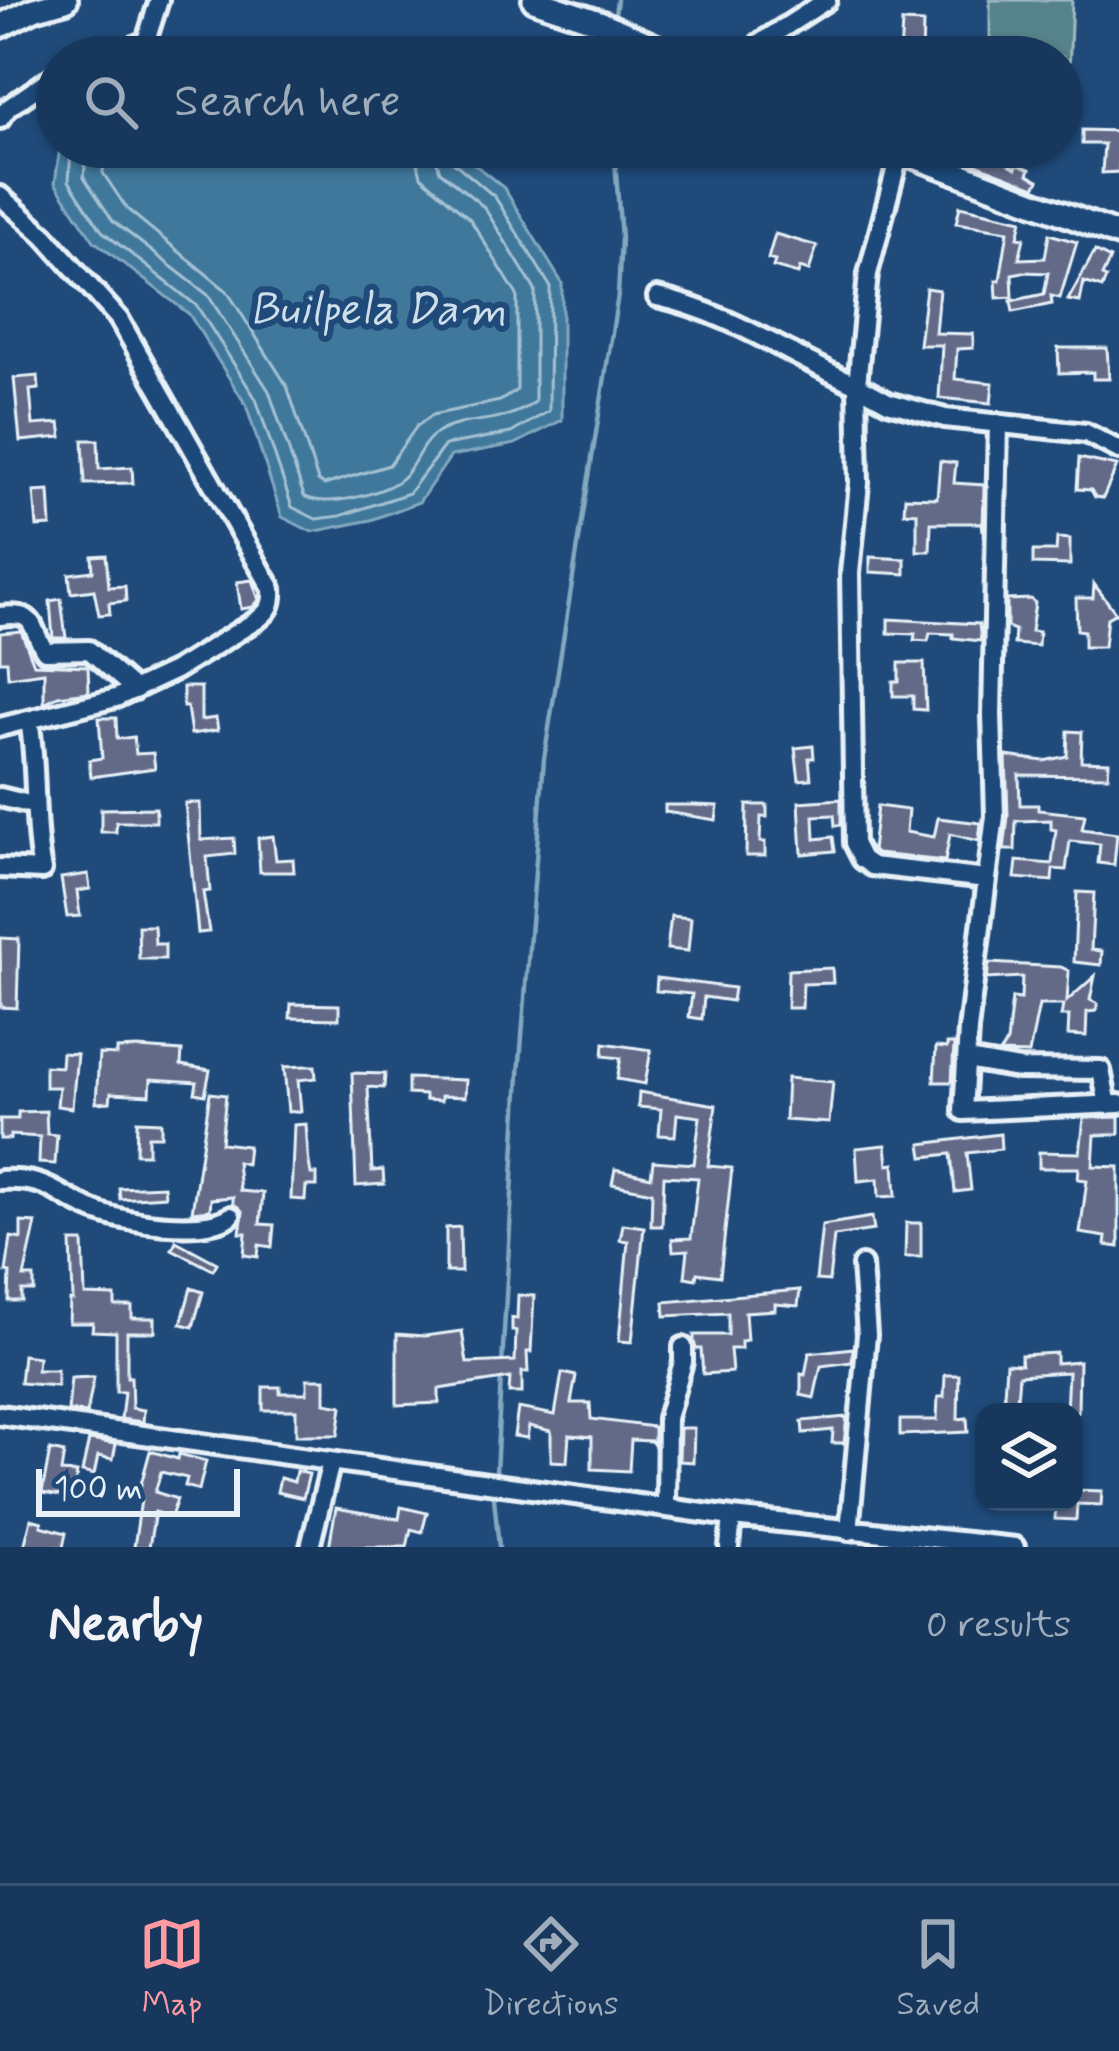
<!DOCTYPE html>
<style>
body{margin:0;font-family:Mynerve,sans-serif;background:#203f62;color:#f1f3f6}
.controls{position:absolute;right:36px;bottom:36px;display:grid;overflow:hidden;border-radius:24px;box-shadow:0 3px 9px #0004}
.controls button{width:108px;height:108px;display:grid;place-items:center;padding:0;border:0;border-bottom:3px solid #365272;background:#17385c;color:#f1f3f6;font:60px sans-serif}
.scale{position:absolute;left:36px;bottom:30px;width:204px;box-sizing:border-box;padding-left:12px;border:6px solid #e8f1f8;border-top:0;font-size:33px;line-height:42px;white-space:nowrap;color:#e8f1f8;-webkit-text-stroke:9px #1f4a7a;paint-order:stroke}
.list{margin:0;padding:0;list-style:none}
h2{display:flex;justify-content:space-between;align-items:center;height:156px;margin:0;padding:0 48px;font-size:51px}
h2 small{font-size:39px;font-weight:400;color:#9eacbb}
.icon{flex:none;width:66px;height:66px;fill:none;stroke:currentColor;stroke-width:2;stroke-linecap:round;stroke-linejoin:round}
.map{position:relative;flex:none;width:1119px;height:1547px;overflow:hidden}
.search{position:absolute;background:#17385c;box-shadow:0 3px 9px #0004;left:36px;right:36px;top:36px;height:132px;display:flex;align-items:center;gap:30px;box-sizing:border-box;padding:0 42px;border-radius:66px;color:#9eacbb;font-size:45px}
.sheet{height:336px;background:#17385c}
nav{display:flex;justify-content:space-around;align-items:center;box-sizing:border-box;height:168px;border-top:3px solid #365272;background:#17385c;font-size:33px;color:#9eacbb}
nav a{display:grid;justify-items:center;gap:6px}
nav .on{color:#ff9aa2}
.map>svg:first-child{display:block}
.green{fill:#57838b;stroke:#a0bac2;stroke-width:3}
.water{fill:#40789b;stroke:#83a8c0;stroke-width:3}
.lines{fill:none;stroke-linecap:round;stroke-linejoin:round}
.shore{stroke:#a5c1d3;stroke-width:3}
.stream{stroke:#83a8c0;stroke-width:4.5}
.building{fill:#636b88;stroke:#e8f1f8;stroke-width:3}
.minor-casing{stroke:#e8f1f8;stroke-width:26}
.tertiary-casing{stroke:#e8f1f8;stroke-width:30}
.minor{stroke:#1f4a7a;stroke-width:16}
.tertiary{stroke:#1f4a7a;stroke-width:21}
.labels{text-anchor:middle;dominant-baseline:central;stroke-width:12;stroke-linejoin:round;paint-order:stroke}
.water-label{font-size:45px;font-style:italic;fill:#cfdfea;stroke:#1f4a7a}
</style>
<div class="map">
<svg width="1119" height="1547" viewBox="0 0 1119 1547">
<rect width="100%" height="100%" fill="#1f4a7a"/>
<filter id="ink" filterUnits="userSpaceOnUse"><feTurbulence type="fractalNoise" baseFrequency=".00833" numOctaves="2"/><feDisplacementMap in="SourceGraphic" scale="24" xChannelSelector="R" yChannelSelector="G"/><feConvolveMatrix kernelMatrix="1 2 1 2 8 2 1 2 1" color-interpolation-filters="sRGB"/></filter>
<g filter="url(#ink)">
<path class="green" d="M990,0H1072L1067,123H1062V57H990Z"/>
<path class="water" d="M60,147H453L504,188L562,283V420L515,444L451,456L419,502L371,520L312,532L282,517L246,405L189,314L94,241L55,183Z"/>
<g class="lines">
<path class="shore" d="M71,147L69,181L102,231L197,306L256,399L292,507L316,519L340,516L409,493L445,445L511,433L549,411L550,286L495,197L451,160L447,147
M87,147L84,177L113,221L208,295L269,391L304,496C323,509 385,494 402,478C416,466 420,443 437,433C466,415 503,426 535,402V290L484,207L440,171L432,147
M105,147L103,173L127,209L227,291L287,386L318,481L324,485L389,465L417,426L432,415L500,401L517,390V295L470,219L421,176L414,147"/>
<path class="stream" d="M614,21L617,0
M612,57L613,39
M502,1365L519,1074L544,759L618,295L621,238L614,147
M496,1473L501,1377
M494,1498L499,1547"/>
</g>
<path class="building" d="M902,22L923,23L922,57H900Z
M1082,130L1119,131V172L1102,173L1104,144H1082Z
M948,147H974L983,154L985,151L1016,168L1017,164L1030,169L1028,174L1039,180L1035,187L950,154L952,149Z
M960,206L1022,220L1018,237L1024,238L1019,259L1045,258L1049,234L1077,242L1060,298L1051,296L1052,304L1013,312L1011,301L1044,294L1048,273L1023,272L1012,274L1013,297L997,298L996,280H1000L1008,231L956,223Z
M775,234L817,246L809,271L800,268L798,274L773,267L775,261L768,259Z
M1095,251L1110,259L1102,276L1106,278L1102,288L1084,282L1080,302L1068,300Z
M926,288L939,290L935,333L973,334V348L957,349L955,379L993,383L991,403L939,398L942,345H919Z
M1058,348H1107L1109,379H1093V372L1059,373Z
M38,376L39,389L30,390L33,425L60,423L62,437L20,441L14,378Z
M83,440H98L99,469L132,467L133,483L85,484Z
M1079,458L1117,466L1103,498L1095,497L1091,490L1077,489Z
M940,461L956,463L954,483L984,485L983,531L982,523H931L930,551H917V513L904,512L905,497L937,498Z
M49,491L51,526L37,527L34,492Z
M1057,538L1070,539V565L1033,564V551H1056Z
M106,555L109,587L125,586L126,601L109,603L110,614L99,615L94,590L71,593L69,574L93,571L92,556Z
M870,557L905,559V574L870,572Z
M252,580L259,600L253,607L241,609L237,582Z
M1094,584L1116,613L1107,618L1104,647H1084V631L1077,630L1076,598H1093Z
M61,599L66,638H53L50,601Z
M1031,599L1035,603L1031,631L1039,632L1038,646L1014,644L1015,630L1007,627V600Z
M888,619L979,624L981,641L953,638V634L930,633L928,641L914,640L915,634L888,633Z
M21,631L34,664L88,666L89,692L58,696L44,703V672L8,677L7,661H0V633Z
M899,663H924L926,710L913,709V696H893V682H899Z
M183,687H201V720L216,718L218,730L191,734L187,707H183Z
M99,718H116L117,739L134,737L136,754L153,753L155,768L91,777L89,760L102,758Z
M1068,731L1082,732L1081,761L1109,762L1108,776L1019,775L1020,805H1038V810L1085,815L1082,829L1117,834L1114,865L1098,863L1100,844L1070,841L1066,870L1053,869L1052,881L1015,878L1017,861L1052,864L1056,830L1051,829V820L1016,821L1015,850H1004L1008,816L1006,756L1044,761L1067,756Z
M813,746L814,758H809L811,779L799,780L795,748Z
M841,799V825L835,826L834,815L814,816L815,839L833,837L835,851L802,854L799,802Z
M185,803H200L201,840L234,838L235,854L207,857L210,891L203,892L209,932L198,933Z
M665,805H693L718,806L716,820L665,812Z
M747,805H767V817H761L760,842H765V856H746Z
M877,806L908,810L906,832L934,837L938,818L981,823L979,841L950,834L945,861L877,854L872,851Z
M156,808V822H116V832H101V809Z
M273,836L276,860L293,859L294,872H260L258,838Z
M88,874L90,889L77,891L80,916L67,917L61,878Z
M1077,892L1094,893L1091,950L1102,951L1101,965L1074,962Z
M671,916L691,918L688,951L667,949Z
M138,926H154L155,944H165V959H139Z
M0,938L19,939L17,1008L1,1007Z
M989,963L1061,967L1069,971L1067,1001L1095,976L1090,1000L1098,1004L1096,1011L1087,1012L1086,1036L1068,1035L1069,1016H1061L1063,1005H1039L1029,1054L999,1053L1007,1042L1012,998L1021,999L1022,977L987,979Z
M832,968L833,983L803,984L802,1008H787L788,970Z
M657,978L734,988L732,1001L704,997L702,1019L689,1017L692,994L656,991Z
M291,1004L339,1005V1019L290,1018Z
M604,1043L651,1050L645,1084L617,1079L621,1058L603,1056Z
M947,1044H954L952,1082H934L936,1047L947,1048Z
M138,1048L182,1051L181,1065L210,1070L205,1095L195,1093L197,1082L151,1079L150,1095L111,1093L110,1102L96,1103L99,1054L117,1055V1049Z
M62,1053L77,1054L72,1108L57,1106L59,1087H45V1066L61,1067Z
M306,1066H315L316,1078L298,1080L301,1111L288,1112L284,1067Z
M352,1073L385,1074L384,1088L368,1087L372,1171L383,1170L384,1184L356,1186Z
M408,1078L466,1080L465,1097L441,1096V1101L425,1100V1095L408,1094Z
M787,1078L833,1082L829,1123L785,1120Z
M639,1092L716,1105L708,1166L732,1168L720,1276L697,1273L696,1279L685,1277L688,1250L673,1251L672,1239L691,1238L698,1178L664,1176L662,1226H651L652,1192L612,1184L615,1169L651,1177L653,1161L694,1164L700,1117L677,1114L675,1136L659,1135L661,1109L638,1107Z
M210,1093L226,1095L221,1143L248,1146L246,1164L237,1162L240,1191L263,1193L260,1224L274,1225L272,1247L259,1245L258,1257L244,1255L246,1233H240L243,1212L233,1204V1197L211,1199L210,1210L192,1212Z
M46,1111L47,1134L57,1135L55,1164L39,1163L40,1137L10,1135V1139H0V1119H18V1112Z
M1119,1117V1134L1095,1135L1093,1166L1119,1167V1247L1105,1245L1106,1237L1080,1233L1087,1180L1078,1179L1079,1168H1039V1152L1080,1153L1084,1118Z
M137,1121L161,1122V1136H148V1154H136Z
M306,1124L308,1156L311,1174H317V1186H306L305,1200L291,1199L294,1125Z
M1000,1134L1001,1149L967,1153L971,1190L955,1192L951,1154L923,1157L921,1144Z
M886,1145L888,1165L894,1164L896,1196L879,1197L878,1179L858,1181L856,1148Z
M164,1186L165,1196L120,1199L119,1188Z
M872,1217L874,1230L834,1236L829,1281L816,1280L822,1225Z
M21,1222L36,1223L24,1277H34V1291H22V1301H9L10,1273L6,1272L11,1237L21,1239Z
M906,1223H921V1257H905Z
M623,1224L644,1227L632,1342L619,1341L628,1241L620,1240Z
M460,1227L461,1272H446V1228Z
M176,1241L217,1263L213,1270L172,1249Z
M71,1242H83L85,1295L115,1296V1306H132V1318H155V1332H127V1377H131L132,1408L144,1410L143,1422L121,1419L124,1392H116V1332L92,1331L93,1323H69L70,1300H73Z
M191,1288L203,1292L193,1327L181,1324Z
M800,1290L798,1306L775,1304V1310L745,1312L747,1340L741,1341V1349H730L732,1372L703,1374L701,1349H696L694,1341V1335H728V1313L665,1316L664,1302Z
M518,1295L534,1296L531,1352H527L528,1372H522V1393H509L510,1378L439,1389V1403L397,1405V1334L425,1336L462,1331L467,1363L515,1361L516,1331H512V1318L517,1319Z
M853,1348L852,1362L821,1366L814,1398L801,1395V1374L805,1375L809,1353Z
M1056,1353V1363L1079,1361L1078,1412H1066L1068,1372L1019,1375L1016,1412H1003L1006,1363L1021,1364V1355Z
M23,1355L38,1357L37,1370H57V1386L20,1383Z
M562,1373L576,1376L571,1403H590L591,1419L654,1427V1445L651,1441L631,1440L629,1471L592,1469V1437L569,1435L567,1462L551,1461V1431L529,1426L527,1438L514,1436L518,1408L555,1415Z
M945,1375H959L958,1419L967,1418L968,1432L900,1435V1420H937L938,1397H944Z
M94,1377L87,1413L68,1411L71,1378Z
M307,1379H325V1403L342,1406L338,1435H296V1410H263V1387H280V1393H307Z
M847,1417L844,1443H832L833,1430L803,1433L802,1421Z
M680,1428H694L693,1462L679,1461Z
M89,1440L116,1444L113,1459L98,1456L94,1475L82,1472Z
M50,1450L64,1453L61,1472L77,1473L73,1498L42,1493Z
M150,1451L178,1459L179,1454L206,1461L199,1490L185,1486L187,1478L161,1472L155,1492L177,1499L171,1517L155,1512L149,1547H134L141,1500L137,1499Z
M296,1471L309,1474L303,1498L277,1492L280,1478L294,1482Z
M1074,1490L1102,1491L1101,1505L1077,1504L1076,1520L1055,1519L1056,1502H1074Z
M401,1507L427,1513L422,1532L411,1529L407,1547H329L336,1508L399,1519Z
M31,1519L42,1522L41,1526L66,1533L63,1547H24Z"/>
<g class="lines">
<g class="minor-casing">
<path id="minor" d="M106,57L146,41L159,0
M749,57L760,43L827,0
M0,119L8,108L57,74
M900,152L868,274L857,385L888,402L945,418L1086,433L1119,450
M0,196L44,235L119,319L272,589C273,605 269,611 257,620L176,670L116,698L0,727
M657,297C729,312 790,356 857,385L859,483L850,573L854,843L862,859L872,866L987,879L968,1030L963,1111L1119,1104
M0,616C38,611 29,626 45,651L89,650L135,690
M0,797L33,805
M0,868L42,870C32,820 38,770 29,720
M987,879L995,816L992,715L998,423
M967,1060L1019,1069L1101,1070L1108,1105
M0,1180C52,1178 52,1194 95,1211C125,1223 204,1234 231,1216
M0,1415L732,1517L1015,1547
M666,1506L667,1418L683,1362V1347
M849,1531L867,1335L862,1265
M310,1547L331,1462
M729,1547L732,1517"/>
</g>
<g class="tertiary-casing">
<path id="tertiary" d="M534,0L602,23L679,57
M0,26L34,9L66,0
M889,147L1119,235"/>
</g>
<use href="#minor" class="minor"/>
<use href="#tertiary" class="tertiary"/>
</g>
</g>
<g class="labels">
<g class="water-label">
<text x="378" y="310">Builpela Dam</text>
</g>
</g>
</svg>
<div class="controls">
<button><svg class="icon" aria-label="layers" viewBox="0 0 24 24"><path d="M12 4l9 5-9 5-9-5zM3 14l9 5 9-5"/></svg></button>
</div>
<div class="scale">100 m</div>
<div class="search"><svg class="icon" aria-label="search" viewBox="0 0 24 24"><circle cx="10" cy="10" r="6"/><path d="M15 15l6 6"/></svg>Search here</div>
</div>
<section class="sheet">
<h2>Nearby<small>0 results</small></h2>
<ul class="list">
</ul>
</section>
<nav>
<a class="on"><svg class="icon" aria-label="map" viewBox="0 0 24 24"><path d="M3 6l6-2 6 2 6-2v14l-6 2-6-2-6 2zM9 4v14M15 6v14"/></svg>Map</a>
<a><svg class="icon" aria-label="directions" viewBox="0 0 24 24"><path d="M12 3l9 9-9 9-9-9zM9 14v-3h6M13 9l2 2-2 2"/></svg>Directions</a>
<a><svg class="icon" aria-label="saved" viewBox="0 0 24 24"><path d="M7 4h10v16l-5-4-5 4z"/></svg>Saved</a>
</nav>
